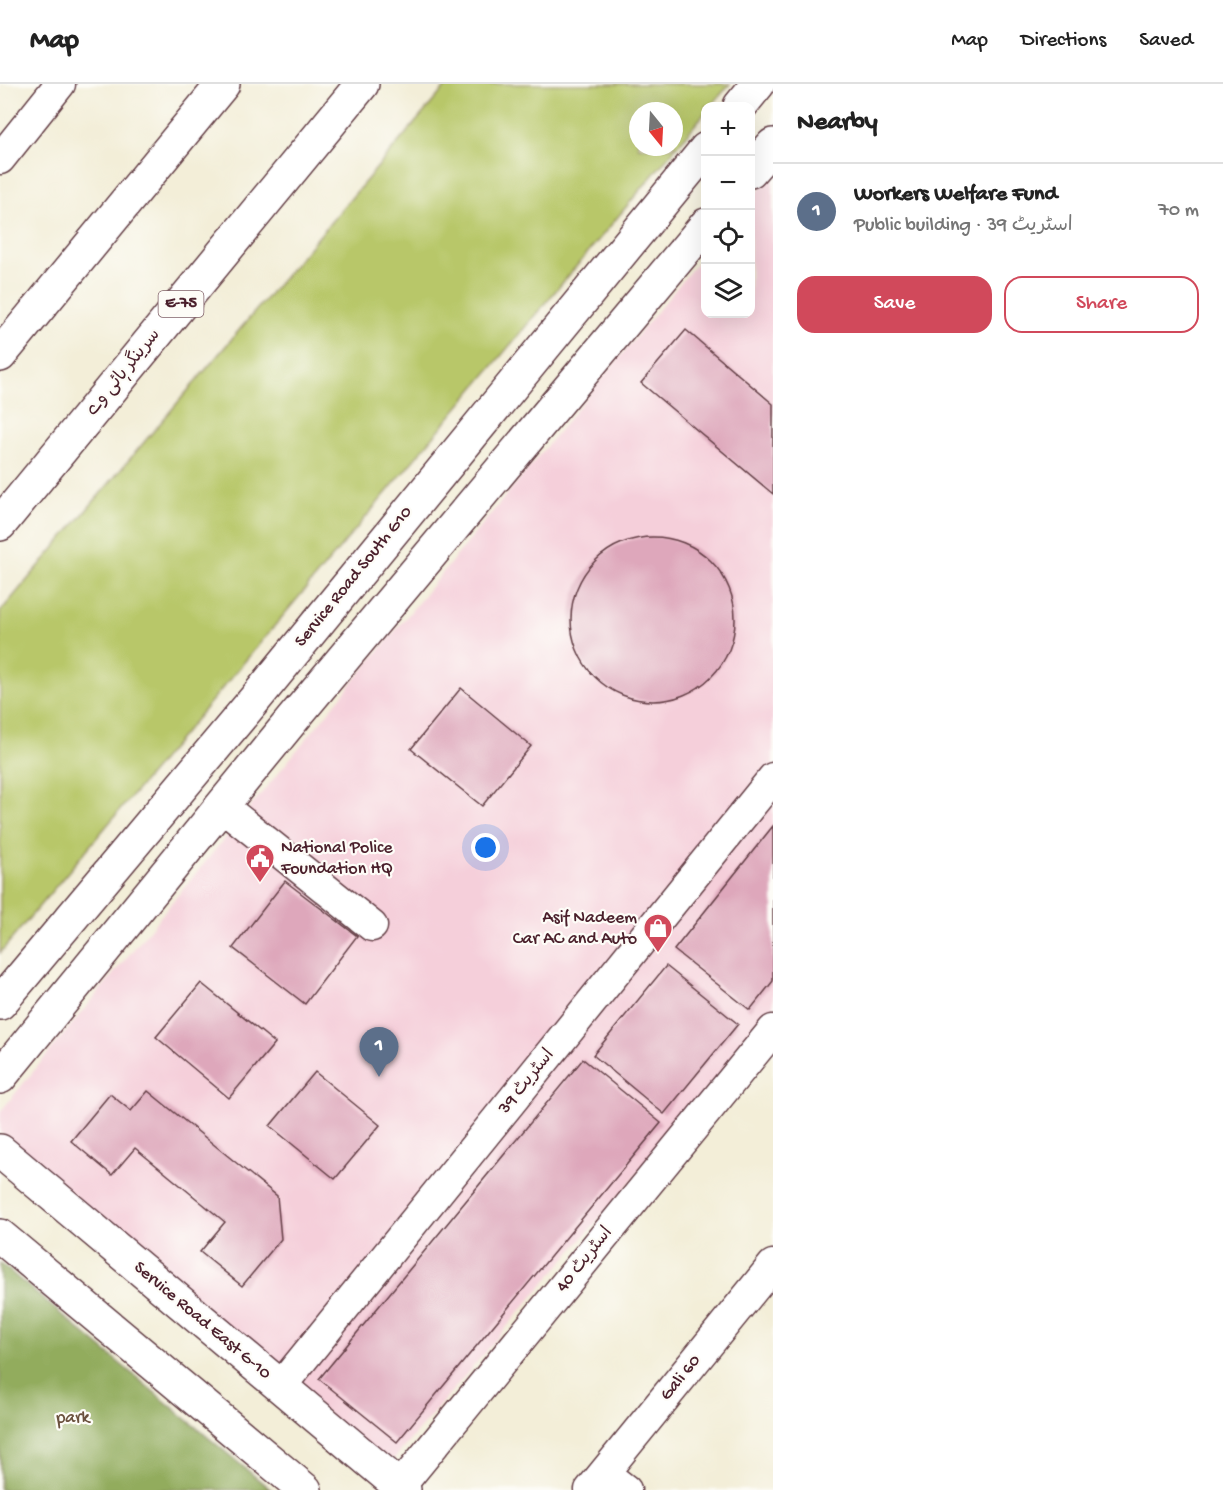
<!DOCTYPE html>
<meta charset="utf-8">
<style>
body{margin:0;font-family:"Gochi Hand","Playpen Sans Arabic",sans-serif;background:#f2f2f2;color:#222}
.controls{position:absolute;right:18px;top:18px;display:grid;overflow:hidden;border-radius:12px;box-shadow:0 6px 24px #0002}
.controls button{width:54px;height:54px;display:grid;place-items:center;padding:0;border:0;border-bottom:2px solid #e0e0e0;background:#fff;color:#222;font:30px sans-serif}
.compass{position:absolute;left:629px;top:18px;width:54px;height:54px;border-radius:50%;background:#fff;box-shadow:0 6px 24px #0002;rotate:162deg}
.you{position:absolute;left:486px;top:764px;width:21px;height:21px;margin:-15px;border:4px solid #fff;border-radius:50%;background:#1a73e8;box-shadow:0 0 0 9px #1a73e833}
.badge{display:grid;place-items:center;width:39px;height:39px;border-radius:50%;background:#d1495b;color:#fff;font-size:20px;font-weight:700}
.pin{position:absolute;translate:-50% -50px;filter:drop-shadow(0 2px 3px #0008)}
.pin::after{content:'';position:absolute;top:32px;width:21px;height:18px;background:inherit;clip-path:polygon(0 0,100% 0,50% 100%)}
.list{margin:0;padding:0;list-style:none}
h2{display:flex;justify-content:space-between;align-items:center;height:78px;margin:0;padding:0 24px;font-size:26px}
h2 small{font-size:20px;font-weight:400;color:#767676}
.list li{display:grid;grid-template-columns:39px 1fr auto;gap:18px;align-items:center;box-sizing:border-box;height:96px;padding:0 24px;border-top:2px solid #e0e0e0}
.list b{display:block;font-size:22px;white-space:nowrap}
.list p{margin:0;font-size:20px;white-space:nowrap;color:#767676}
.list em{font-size:20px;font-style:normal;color:#767676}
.actions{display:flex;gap:12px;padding:18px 24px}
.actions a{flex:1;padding:14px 0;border:2px solid #d1495b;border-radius:18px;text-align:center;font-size:21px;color:#d1495b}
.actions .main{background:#d1495b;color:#fff}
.icon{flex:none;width:33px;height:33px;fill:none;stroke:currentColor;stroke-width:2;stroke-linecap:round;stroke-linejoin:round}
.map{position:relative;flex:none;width:773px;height:1406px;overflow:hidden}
header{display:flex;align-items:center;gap:36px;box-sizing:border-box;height:84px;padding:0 30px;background:#fff;border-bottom:2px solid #e0e0e0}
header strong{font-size:28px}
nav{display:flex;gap:33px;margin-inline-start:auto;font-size:21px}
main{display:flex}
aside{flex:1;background:#fff}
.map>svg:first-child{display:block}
.built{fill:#f5cfda}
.green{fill:#b8c769;stroke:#81734a;stroke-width:1.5;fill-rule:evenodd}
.forest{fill:#92ac5d;stroke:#6e6644;stroke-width:1.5}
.building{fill:#dea7bb}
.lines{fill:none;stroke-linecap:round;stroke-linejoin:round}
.minor-casing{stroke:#633e45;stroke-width:33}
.major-casing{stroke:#633e45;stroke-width:36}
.highway-casing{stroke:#633e45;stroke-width:36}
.minor{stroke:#fff;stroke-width:30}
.major{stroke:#fff;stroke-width:33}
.highway{stroke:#fff;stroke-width:33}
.labels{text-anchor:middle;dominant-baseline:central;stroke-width:4.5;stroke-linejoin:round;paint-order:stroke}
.shield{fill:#fdfcf7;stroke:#806168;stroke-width:1.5}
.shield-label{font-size:16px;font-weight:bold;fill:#4a1f2b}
.street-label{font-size:18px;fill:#4a1f2b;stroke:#fdfcf7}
.poi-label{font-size:18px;fill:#4a1f2b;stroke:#fdfcf7;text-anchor:start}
.park-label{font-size:18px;fill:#6b513e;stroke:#fdfcf7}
</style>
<header>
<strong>Map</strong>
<nav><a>Map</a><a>Directions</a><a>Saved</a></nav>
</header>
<main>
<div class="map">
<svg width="773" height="1406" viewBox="0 0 773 1406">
<rect width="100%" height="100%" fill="#fdfcf7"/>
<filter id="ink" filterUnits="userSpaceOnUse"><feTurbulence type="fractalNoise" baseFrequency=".0167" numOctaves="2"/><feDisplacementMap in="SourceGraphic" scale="12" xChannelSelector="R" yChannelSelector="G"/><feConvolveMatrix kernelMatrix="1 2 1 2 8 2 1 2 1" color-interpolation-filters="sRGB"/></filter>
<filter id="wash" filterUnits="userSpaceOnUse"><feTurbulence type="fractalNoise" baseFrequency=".008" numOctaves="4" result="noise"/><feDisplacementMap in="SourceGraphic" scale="24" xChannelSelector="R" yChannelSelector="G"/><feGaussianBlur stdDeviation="1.35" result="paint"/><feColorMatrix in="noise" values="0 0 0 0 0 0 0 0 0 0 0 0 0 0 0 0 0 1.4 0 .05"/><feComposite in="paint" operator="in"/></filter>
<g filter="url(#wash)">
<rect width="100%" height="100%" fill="#f3eed8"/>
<path class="built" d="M773,90V925L634,1094L388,1382L0,1048V1028L705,169L706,230H750L751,115Z"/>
<path class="green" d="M448,0H730L711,22H706L705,29L0,869V528ZM638,27H674V63H638Z"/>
<path class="forest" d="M0,1179L271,1406H0Z"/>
<g id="blocks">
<path class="building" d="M686,246L773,320V410L641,299Z
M571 535a82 82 0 1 1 164 0a82 82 0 1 1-164 0Z
M461,604L531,662L482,722L411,665Z
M773,742V897L750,926L674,866Z
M285,797L357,852L305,920L233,864Z
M666,882L738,940L664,1030L593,971Z
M201,899L275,959L229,1014L156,953Z
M583,975L661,1039L397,1358L319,1295Z
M315,988L380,1041L335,1095L270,1042Z
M148,1007L277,1112L281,1155L242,1202L200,1168L225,1138L135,1064L112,1091L71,1057L110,1010L131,1027Z"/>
</g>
</g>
<g filter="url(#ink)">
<use href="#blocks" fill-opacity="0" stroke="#633e45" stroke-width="1.5"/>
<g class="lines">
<g class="minor-casing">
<path id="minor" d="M0,75L60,0
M222,722L372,842
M281,1302L773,694
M604,1389L626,1406
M397,1406L773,946
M590,1406L773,1181"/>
</g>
<g class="major-casing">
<path id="major" d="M740,22L758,0
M750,87L773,61
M0,919L256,614L706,65
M0,993L292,636L706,141
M0,1067L404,1406
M0,1152L305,1406"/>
</g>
<g class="highway-casing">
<path id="highway" d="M0,271L223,0
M0,440L362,0"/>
</g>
<use href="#minor" class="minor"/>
<use href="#major" class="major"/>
<use href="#highway" class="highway"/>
</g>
</g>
<defs>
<g id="civic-pin" transform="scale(1.5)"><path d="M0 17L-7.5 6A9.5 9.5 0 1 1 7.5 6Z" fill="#d1495b" stroke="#fdfcf7"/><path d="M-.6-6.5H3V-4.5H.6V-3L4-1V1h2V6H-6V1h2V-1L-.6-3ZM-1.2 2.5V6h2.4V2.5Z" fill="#fff"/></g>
<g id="shop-pin" transform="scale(1.5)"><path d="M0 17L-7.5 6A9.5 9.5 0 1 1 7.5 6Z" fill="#d1495b" stroke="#fdfcf7"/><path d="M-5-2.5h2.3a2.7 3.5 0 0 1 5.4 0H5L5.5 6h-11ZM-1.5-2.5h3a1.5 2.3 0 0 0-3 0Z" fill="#fff"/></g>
</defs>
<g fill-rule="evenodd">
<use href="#civic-pin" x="260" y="774"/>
<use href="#shop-pin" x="658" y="844"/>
</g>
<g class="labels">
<rect class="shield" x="158.5" y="207" width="45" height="26" rx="4.5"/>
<g class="shield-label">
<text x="181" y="220">E-75</text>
</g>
<g class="street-label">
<text transform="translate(124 289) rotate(-51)">سرینگر ہائی وے</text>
<text transform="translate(354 493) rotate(-51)">Service Road South G10</text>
<text transform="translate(527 998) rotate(-51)">اسٹریٹ 39</text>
<text transform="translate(585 1176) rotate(-51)">اسٹریٹ 40</text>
<text transform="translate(202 1237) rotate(40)">Service Road East G-10</text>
<text transform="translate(681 1294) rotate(-51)">Gali 60</text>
</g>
<g class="poi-label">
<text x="281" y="764">National Police<tspan x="281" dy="21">Foundation HQ</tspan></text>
<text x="637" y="834" text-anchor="end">Asif Nadeem<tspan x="637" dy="21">Car AC and Auto</tspan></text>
</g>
<g class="park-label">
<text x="73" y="1334">park</text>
</g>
</g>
</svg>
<div class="controls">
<button>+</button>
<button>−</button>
<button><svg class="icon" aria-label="locate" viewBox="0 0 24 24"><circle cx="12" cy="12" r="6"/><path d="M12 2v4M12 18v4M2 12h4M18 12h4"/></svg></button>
<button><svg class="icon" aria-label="layers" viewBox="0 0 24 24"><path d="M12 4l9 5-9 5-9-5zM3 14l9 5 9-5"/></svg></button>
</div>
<svg class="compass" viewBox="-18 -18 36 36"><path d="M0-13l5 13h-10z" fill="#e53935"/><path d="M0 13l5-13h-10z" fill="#767676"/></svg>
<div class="you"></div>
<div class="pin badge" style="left:379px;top:993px;background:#5c6f8a">1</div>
</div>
<aside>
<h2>Nearby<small></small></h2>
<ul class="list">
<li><span class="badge" style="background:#5c6f8a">1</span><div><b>Workers Welfare Fund</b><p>Public building · اسٹریٹ 39</p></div><em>70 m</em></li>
</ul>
<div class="actions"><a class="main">Save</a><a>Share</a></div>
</aside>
</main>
